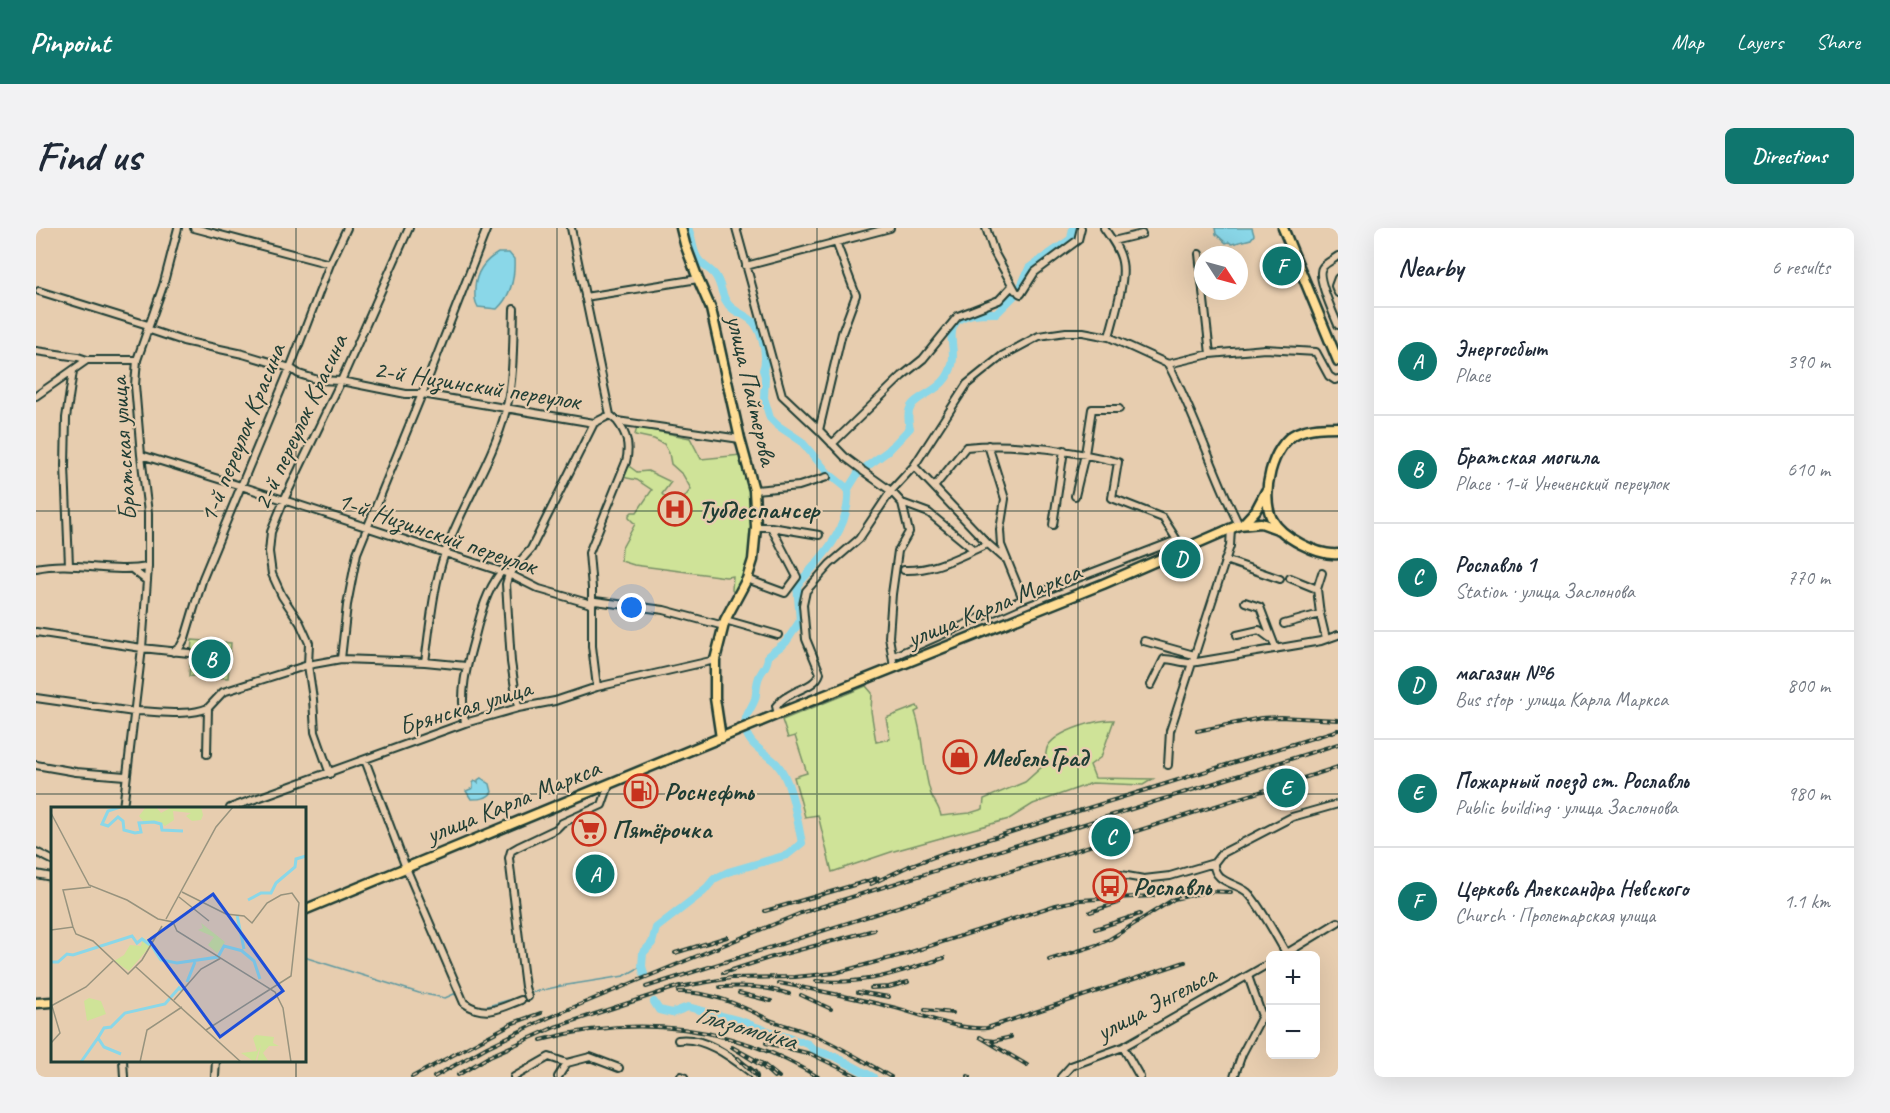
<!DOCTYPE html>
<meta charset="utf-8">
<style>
body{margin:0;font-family:Caveat,sans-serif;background:#f2f2f3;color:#1f2937}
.controls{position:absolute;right:18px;bottom:18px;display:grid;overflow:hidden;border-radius:9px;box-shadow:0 6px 24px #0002}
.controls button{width:54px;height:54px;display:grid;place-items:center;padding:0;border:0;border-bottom:2px solid #e0e1e3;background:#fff;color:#1f2937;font:30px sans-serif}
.compass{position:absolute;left:1158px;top:18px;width:54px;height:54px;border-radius:50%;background:#fff;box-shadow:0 6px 24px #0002;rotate:126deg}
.you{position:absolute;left:596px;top:380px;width:21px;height:21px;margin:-15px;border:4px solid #fff;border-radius:50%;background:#1a73e8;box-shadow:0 0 0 9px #1a73e833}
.badge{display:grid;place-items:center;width:39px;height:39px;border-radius:50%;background:#0f766e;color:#fff;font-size:20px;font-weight:700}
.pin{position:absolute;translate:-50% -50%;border:3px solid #fff;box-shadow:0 2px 6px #0006}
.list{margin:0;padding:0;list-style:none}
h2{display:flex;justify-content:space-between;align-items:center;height:78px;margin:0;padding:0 24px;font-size:26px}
h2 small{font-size:20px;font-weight:400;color:#747a83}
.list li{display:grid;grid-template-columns:39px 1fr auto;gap:18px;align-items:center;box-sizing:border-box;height:108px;padding:0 24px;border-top:2px solid #e0e1e3}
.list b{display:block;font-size:22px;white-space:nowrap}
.list p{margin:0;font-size:20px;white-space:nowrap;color:#747a83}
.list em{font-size:20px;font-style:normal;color:#747a83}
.map{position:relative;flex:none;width:1302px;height:849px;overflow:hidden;border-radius:9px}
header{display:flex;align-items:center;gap:36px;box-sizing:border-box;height:84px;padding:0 30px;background:#0f766e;color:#fff}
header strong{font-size:28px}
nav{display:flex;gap:33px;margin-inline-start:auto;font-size:21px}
.intro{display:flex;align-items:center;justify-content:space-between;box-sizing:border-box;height:144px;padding:0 36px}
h1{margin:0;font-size:42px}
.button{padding:15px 27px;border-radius:9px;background:#0f766e;color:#fff;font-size:21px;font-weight:700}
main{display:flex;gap:36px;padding:0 36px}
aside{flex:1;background:#fff;border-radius:9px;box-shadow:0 6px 24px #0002}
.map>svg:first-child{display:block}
.green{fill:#cfe398;stroke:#779066;stroke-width:1.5}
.water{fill:#8ad7e8;stroke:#5f99a0;stroke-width:1.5}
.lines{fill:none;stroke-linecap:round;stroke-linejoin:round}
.stream{stroke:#5f99a0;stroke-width:1.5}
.river{stroke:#8ad7e8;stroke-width:8}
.minor-casing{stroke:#1f3d34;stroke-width:10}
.major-casing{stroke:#1f3d34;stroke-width:13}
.minor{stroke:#e7cdaf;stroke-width:6}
.major{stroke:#ffdd96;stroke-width:8}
.rail-casing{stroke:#1f3d34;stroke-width:4}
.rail{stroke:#e7cdaf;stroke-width:1.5;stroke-dasharray:4.5;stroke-linecap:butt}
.grid{fill:none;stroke:#1f3d34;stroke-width:1.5;stroke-opacity:0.55}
.labels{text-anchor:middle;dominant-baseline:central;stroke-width:4.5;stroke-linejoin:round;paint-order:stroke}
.street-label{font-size:26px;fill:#1f3d34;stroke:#e7cdaf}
.poi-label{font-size:26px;font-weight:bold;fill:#1f3d34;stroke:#e7cdaf;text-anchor:start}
.water-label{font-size:27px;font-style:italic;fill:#24453d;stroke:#e7cdaf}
.inset-river{fill:none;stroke:#8ad7e8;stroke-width:3}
.inset-road{fill:none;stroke:#97937e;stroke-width:1.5}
.view{fill:#1d4ed8;fill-opacity:0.15;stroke:#1d4ed8;stroke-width:3}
.inset-edge{fill:none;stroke:#1f3d34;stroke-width:3}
</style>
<header>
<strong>Pinpoint</strong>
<nav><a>Map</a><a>Layers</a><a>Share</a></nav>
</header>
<div class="intro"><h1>Find us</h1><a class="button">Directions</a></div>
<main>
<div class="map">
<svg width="1302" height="849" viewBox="0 0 1302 849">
<rect width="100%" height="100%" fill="#e7cdaf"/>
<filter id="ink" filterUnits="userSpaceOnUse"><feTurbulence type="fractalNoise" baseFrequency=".0167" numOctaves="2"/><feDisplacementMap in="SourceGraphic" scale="12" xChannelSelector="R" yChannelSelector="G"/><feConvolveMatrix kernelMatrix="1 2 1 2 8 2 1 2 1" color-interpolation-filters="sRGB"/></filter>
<g filter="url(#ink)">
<path class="green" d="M601,199L654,210L665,231L705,227C723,268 720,328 699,366L696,362L697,348L690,349L598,337L585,333L586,320L599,296L593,290V287L596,284H601L616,262L601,252L586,249L590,236L601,244L612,243L635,254L626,266L633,274L648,270L655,261L647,247L635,236L633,225L628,216L618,211L599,207Z
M156,412L195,415L192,450L153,448Z
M830,458L836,465L835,483L840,514L854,511L850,490L881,478L883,482L879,484C888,509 886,537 894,563C896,572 903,577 905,588L934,585L947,581L948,571L989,554L1009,536C1010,530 1009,523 1012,518C1021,503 1061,491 1078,492L1065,529L1054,537L1059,550L1117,551L1107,557L1056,555L997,576L973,591L858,623L796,644L782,587L769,589L758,549L771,545L759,508L752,510L746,492Z"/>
<path class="water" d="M1179,0H1216L1218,7L1215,11L1196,16L1193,14L1190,15L1180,6Z
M462,25H473L478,31C479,50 475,68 461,81L442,79C438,72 439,68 439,60C440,44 448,33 462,25Z
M445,550L454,556L456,564C451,571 444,571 435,571L430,563L437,560V555L439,553L442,555V552Z"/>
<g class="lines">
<path class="stream" d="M268,729L383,765L409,770L418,766L422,768
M494,765L525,758L588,748L606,738
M429,772L445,780L490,767"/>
<path class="river" d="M652,0C657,10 656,23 662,31C666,38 675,41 679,47C685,55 685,65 690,73C696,85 712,86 719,96C727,107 732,130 727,142L729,148L728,170L734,190L741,197L765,213L792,245L812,261
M812,261L822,245L852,223L874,200C865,166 895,172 910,150C925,128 910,111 918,97C925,84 949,85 961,85L983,63L993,40L1035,11L1037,0
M608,746L606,738L607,725L616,715L620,700L668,663L678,651L692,644L751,627L766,615C761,592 756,552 740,535C728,523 710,517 709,497C708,488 716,480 719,471C721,464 720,456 723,449C727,440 732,438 732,428L750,414L764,393L761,357C785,331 815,300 812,261
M618,774L623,782L636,785L652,779L705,793L717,798L772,816L778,822L800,829L837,849"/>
<g class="minor-casing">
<path id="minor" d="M158,0L294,36
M535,0L574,187
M700,0L746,167L783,202L809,229L825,241
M950,0L958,24L979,62
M1068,0C1075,10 1084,22 1086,34C1090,53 1078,89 1073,109
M1077,13L1106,6
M1163,26L1167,62
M1302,28C1297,32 1289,35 1286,40C1280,48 1298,87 1302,97
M710,38L854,0
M1302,50L1299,58L1302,65
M3,63L112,97
M1167,63L1174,126
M983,65L985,66L999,44L1042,12L1045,0
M549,69L662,51
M111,101L147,113L207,126L254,140L263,146L282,152L305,153L370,166H386L558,195
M0,123L42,129L51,132H101
M1132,136C1160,188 1177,245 1203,297
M0,168L51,132
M558,195L574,187L581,193L704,211
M783,202L806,105L820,67L800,14
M796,216L866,148L887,131L922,88L963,72L976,58
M952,217L969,271L964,302L965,317L987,371
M105,227L205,258L473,346L503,361L555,376L559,373L628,382L688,398
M878,238L952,316L968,330
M827,243L855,263L866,275L873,304L862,323L856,366L853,409L858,439
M899,258L930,219C981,214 1032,222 1082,234L1076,270L1127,290L1141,312L1151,320
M718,262L763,258L791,249
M1039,268L1049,226L1056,181H1083
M866,275L893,285L938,322
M1017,297L1028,222
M720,299H735L783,307
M1189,332L1244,351
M33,337L29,238L30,190L37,143
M0,340C37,332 75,346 112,339
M97,342L111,353
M868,342C900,343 923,328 952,316
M1254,350L1281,361L1284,386L1290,411
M711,351L749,365L761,349L735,299
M1281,361L1286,345
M1209,374L1224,379L1240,421
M689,392L742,407
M1248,396L1284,386
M0,404L106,420L153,425
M1201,407L1223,402L1234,410
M1108,413L1158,427
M137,424L144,419L149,410L167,350L254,140L294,36L311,0
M858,428L987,371L1141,312
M305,431L311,377L321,325L386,166L451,0
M389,434C394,399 397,358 409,325C426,276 457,233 470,182C478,150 477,114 478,81
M1115,457L1128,431C1137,431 1145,435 1155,435L1285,413L1302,407
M561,459L556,418V360L553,325L590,234C594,218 591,206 581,193
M0,470L98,484
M482,480L475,434L470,356L473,346L495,321L558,195
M98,483C121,483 151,489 172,480
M742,486L740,478C744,474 747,470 752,468C762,461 780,458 784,445L770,411L767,377L770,363L794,336L823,311L855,263L878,238L931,156L966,128L1003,108L1030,104H1047L1073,109L1132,136L1174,126L1229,121L1280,124L1293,148L1299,152L1302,151
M429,495C423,464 431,437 439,408C445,384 450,364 465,344
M171,526L172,480L187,464L272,437L305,431L389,434L430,438
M329,532L370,640L428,775C450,790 464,780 485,772
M0,537L40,544L89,548
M1132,537L1134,503L1194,318L1195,300
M294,546L279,504L277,471L272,437L273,415L264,395L246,368L236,346L233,324L235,304L248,272L305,153L373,0
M87,580L106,420L112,339V285L105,227L99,157L101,132L127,58L142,0
M194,580L429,495L482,480L519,473L561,459L679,432
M0,624L16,632
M1178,635C1177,654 1200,655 1211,664C1223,675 1241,710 1250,725
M0,646L16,649
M1085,647L1108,651L1134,648L1178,635L1185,626L1256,589L1302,576
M1246,728L1302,694
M492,769L489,759L473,630L475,623L482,619L520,601L526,595L566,577L573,557
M642,812C669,808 697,831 717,846L718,849
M1087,819L1104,849
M87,832L88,849
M531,835L554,829L583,840
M179,849L180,832
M478,849L513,829L531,835L522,849
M645,849V848L648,849
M1025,849L1035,838L1087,819L1234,735
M1198,849L1206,826L1226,788L1212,748"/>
</g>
<g class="major-casing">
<path id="major" d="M645,0L649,16L662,51L675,81L704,211L718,262L720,299L717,332L711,351L689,392L679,432V470L685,510
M1247,0L1302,133
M1302,199C1289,199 1274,199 1261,205C1236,216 1224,267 1236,291C1245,309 1282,328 1302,326
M1207,296L1220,282L1230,263
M268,682L742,486L1067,356L1203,297L1225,295L1244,302
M0,775L16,774"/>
</g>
<use href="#minor" class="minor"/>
<use href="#major" class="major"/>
<g class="rail-casing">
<path id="rail" d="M1161,503L1225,490L1244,489L1302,492
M835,656L873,638L911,624L1302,502
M1165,663L1195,664
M729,683L842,650
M1054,684L1082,675
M1059,701L1104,686
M639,725L691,709
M1013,732L1061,717L1074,711L1138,671L1174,663
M687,745L733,730L838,702
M780,753C831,757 860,745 908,730
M743,755C781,762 819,770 856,779C887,787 919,802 951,800L1149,734
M610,759L1302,539
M684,759C707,758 731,758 753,766
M637,760L695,750L759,749L799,745L866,727L1020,677L1044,672L1117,668
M835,760L853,759L872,754
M642,764C675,763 705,778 734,792C750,798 767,802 782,809C807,820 831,835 855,849
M822,764L853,769
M703,765L735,773
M765,767L795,781
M889,782L917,785
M944,809L991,837
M505,812C602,786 697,797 782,849
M950,812L958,813L975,809
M730,815L775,826L823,849
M702,830L721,849
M422,847L454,828L519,799L644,758
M932,848L934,849
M376,849L477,795L505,785
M398,849L451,819L514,789L765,685L1302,516
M738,849L726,838L696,819L727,836L743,849"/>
</g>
<use href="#rail" class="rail"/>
</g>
</g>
<path class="grid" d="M260,0V580M521,0V849M781,0V849M1042,0V849M0,283H1302M0,566H1302M260,832V849"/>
<defs>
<g id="hospital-ring" transform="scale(1.725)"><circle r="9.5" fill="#e7cdaf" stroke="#c8321e" stroke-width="1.5"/><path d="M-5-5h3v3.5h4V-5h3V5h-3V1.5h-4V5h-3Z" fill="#c8321e"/></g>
<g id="shop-ring" transform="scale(1.725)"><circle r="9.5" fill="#e7cdaf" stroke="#c8321e" stroke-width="1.5"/><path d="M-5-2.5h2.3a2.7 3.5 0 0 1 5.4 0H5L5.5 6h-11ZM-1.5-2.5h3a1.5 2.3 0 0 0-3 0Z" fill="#c8321e"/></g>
<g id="fuel-ring" transform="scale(1.725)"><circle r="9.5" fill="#e7cdaf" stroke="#c8321e" stroke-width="1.5"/><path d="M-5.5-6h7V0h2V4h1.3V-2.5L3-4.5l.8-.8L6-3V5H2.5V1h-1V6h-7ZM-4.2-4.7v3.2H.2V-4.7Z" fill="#c8321e"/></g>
<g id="supermarket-ring" transform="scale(1.725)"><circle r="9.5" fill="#e7cdaf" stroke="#c8321e" stroke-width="1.5"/><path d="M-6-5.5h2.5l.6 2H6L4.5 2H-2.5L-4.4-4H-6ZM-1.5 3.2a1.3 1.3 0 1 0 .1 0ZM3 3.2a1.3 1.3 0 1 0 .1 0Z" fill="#c8321e"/></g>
<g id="bus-ring" transform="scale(1.725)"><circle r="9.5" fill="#e7cdaf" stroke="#c8321e" stroke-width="1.5"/><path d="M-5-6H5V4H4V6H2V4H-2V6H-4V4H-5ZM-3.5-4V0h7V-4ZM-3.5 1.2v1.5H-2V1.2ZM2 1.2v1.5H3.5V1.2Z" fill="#c8321e"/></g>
</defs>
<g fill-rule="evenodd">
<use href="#hospital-ring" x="639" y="281"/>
<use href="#shop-ring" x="924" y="529"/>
<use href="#fuel-ring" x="605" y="563"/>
<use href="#supermarket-ring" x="553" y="601"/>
<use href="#bus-ring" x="1074" y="658"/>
</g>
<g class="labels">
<g class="street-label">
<text transform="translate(441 157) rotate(9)">2-й Низинский переулок</text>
<text transform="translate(716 162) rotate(77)">улица Пайтерова</text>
<text transform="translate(264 194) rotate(-65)">2-й переулок Красина</text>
<text transform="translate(206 205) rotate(-68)">1-й переулок Красина</text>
<text transform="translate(87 221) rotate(-94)">Братская улица</text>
<text transform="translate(401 305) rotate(19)">1-й Низинский переулок</text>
<text transform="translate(958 377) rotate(-22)">улица Карла Маркса</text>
<text transform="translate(429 479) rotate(-17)">Брянская улица</text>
<text transform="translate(477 573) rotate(-22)">улица Карла Маркса</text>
<text transform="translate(1120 775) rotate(-28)">улица Энгельса</text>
</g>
<g class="poi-label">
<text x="662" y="281">Тубдеспансер</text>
<text x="947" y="529">МебельГрад</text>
<text x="628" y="563">Роснефть</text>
<text x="576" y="601">Пятёрочка</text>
<text x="1097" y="658">Рославль</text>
</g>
<g class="water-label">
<text transform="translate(710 799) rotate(16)">Глазомойка</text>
</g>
</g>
<g transform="translate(15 579)">
<rect width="255" height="255" fill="#e7cdaf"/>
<path d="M95,0H105L110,6L121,0H150L152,8L150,13L141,14L135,9L140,6L122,4L123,13L114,19L108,14H92L88,9ZM150,116L174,135L166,146L157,138L163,130L147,123L152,121ZM92,131L102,136L78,164L63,154L73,148L79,138L90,139ZM38,191L50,194L55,207L36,214L33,194ZM205,228L223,230L222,236L228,239H218L212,246L218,255H206L210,237L204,255L190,246L206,244L202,231Z" fill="#cfe398"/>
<path class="inset-river" d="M69,0L57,4L51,17L57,19L67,10L72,14L73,23L84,26L90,25L88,16L103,15L110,17L111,23L132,24M197,93L210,86H220L225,76L244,60L245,52L255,49M186,108L193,142M101,139L110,153L126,156L167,150L173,139L192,144M191,144L203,154L209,172M0,155H7L16,147L22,148L81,129L86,136L91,132L99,138M136,175L144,155M47,231L53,221L60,220L74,206L114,197L128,181L131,184M30,255L47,231L53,240L70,247"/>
<path class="inset-road" d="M0,6L38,78L76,93L107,112L122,115L126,124L224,185L232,201L240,255M131,85L175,107L193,109L201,116L216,96L230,88L241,86L248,96L240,169L155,223M128,90L158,114M115,112L165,20L182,0M22,120L12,83L40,80M0,123L22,120L25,127L42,134L77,167L91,153L111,119M85,160L190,255M123,193L150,162L170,151M0,199L35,180L62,154M0,236L9,226L1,199M89,255L96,223L131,200"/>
<path class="view" d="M162,87L232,184L169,230L98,133Z"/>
<rect width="255" height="255" class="inset-edge"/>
</g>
</svg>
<div class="controls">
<button>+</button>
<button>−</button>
</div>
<svg class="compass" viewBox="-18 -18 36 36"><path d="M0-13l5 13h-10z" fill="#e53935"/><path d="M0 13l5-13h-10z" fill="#747a83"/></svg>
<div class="you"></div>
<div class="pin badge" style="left:559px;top:646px">A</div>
<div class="pin badge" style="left:175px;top:431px">B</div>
<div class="pin badge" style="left:1075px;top:609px">C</div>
<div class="pin badge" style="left:1145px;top:331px">D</div>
<div class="pin badge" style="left:1250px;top:560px">E</div>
<div class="pin badge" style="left:1246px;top:38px">F</div>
</div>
<aside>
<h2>Nearby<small>6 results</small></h2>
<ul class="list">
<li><span class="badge">A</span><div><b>Энергосбыт</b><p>Place</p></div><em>390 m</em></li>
<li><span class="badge">B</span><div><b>Братская могила</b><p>Place · 1-й Унеченский переулок</p></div><em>610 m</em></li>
<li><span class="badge">C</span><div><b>Рославль 1</b><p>Station · улица Заслонова</p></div><em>770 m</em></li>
<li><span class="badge">D</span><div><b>магазин №6</b><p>Bus stop · улица Карла Маркса</p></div><em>800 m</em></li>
<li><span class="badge">E</span><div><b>Пожарный поезд ст. Рославль</b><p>Public building · улица Заслонова</p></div><em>980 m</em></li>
<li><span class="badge">F</span><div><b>Церковь Александра Невского</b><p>Church · Пролетарская улица</p></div><em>1.1 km</em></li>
</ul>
</aside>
</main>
